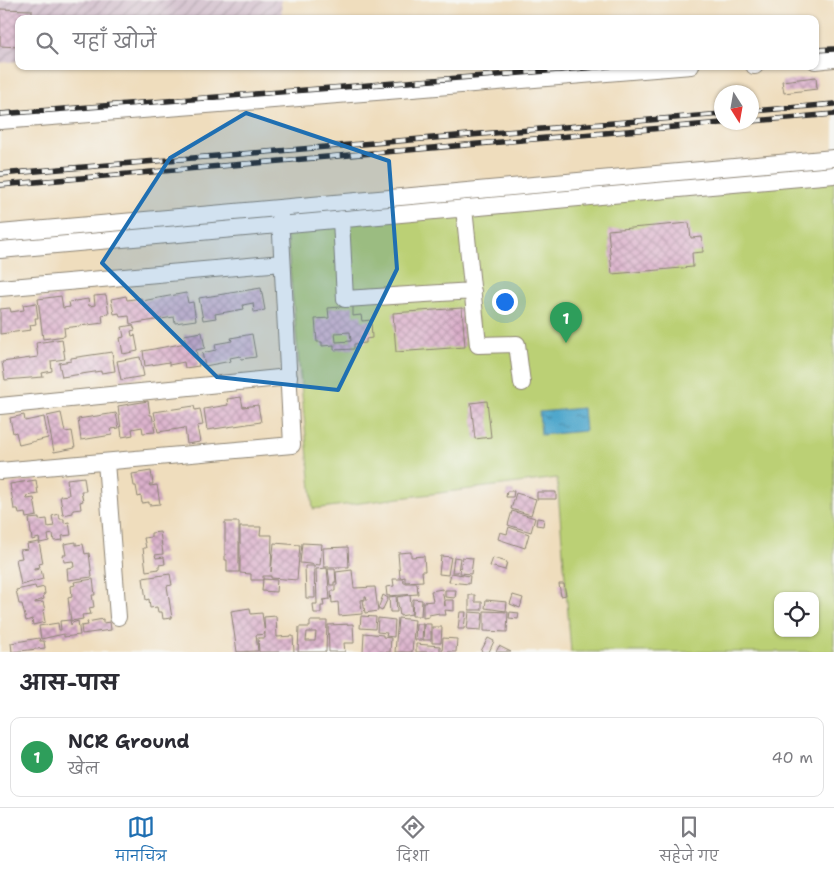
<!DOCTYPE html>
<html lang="hi">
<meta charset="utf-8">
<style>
body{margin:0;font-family:"Shantell Sans","Playpen Sans Deva",sans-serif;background:#f2f2f3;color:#2b2b33}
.controls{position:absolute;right:15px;bottom:15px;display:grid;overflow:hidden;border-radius:10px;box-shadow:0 1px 4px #0004}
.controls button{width:45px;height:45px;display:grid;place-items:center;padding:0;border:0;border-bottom:1px solid #e1e1e2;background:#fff;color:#2b2b33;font:25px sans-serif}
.compass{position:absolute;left:714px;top:85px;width:45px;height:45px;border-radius:50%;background:#fff;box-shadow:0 1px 4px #0004;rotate:169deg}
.you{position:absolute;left:504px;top:301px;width:18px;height:18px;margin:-12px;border:4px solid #fff;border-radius:50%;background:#1a73e8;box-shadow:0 0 0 8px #1a73e833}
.badge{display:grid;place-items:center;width:32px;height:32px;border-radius:50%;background:#1f6fb2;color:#fff;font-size:16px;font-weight:700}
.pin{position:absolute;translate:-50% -41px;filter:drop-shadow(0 1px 2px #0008)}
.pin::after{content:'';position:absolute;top:26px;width:18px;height:15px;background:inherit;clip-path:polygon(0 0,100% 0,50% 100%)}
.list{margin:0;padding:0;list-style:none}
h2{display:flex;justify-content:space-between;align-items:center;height:65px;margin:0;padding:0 20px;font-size:21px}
h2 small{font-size:16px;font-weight:400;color:#7c7c81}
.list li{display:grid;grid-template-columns:32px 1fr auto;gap:15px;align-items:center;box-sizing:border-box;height:80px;margin:0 10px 10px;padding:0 10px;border:1px solid #e1e1e2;border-radius:10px}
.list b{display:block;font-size:19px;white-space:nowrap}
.list p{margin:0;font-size:16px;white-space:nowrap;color:#7c7c81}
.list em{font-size:16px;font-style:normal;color:#7c7c81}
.icon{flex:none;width:28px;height:28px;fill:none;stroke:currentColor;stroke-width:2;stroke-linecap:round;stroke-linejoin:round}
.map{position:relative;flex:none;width:834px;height:652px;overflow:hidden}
.search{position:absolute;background:#fff;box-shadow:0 1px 4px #0004;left:15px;right:15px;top:15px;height:55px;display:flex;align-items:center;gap:12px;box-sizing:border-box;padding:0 18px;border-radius:10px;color:#7c7c81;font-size:19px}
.sheet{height:155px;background:#fff}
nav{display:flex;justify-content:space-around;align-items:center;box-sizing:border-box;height:70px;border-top:1px solid #e1e1e2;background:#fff;font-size:14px;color:#7c7c81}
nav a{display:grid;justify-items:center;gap:2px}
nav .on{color:#1f6fb2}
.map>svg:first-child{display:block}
.industrial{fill:url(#industrial-furrows)}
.pitch{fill:#bbd074;stroke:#737e50;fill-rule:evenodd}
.water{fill:url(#water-ripples);stroke:#3e697c}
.building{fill:url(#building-cross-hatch);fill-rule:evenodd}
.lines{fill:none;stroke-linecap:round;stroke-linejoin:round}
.minor-casing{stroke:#8d8474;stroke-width:18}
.minor{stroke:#fff;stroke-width:16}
.rail-casing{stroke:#2b2b2b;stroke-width:5.5}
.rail{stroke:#f6f6f2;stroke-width:4;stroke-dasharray:11;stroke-linecap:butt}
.marked{fill:#1f6fb2;fill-opacity:0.2;stroke:#1f6fb2;stroke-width:4;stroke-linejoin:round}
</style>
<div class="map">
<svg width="834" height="652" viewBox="0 0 834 652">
<defs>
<pattern id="industrial-furrows" width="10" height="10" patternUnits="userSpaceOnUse" patternTransform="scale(1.25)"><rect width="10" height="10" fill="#d1bdcb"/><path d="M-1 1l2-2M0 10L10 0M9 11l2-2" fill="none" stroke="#aa9aa5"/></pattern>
<pattern id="water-ripples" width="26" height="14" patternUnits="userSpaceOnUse" patternTransform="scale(1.25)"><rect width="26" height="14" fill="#50a7cc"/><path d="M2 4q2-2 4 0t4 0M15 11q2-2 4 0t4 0" fill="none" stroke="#4388a6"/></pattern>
<pattern id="building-cross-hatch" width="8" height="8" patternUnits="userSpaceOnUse" patternTransform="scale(1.25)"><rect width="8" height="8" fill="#dbb0cb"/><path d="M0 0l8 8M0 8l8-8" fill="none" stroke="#b28fa5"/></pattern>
</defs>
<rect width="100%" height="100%" fill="#f6f6f2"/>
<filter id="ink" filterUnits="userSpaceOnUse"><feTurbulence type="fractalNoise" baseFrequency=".02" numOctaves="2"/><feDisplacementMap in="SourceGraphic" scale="10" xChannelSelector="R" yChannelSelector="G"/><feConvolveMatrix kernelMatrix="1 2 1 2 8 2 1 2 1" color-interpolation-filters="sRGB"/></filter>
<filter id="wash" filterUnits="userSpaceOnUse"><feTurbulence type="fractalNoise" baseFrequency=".0096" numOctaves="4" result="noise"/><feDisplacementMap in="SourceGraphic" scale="20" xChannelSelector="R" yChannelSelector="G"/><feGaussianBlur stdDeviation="1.12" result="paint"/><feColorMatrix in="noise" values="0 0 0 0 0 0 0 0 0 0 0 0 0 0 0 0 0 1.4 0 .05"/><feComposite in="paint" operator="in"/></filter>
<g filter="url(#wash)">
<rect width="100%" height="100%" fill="#efddbd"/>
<path class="industrial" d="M0,0H281L282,19H19V61L0,63Z"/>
<path class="pitch" d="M834,159V652H571L557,478L313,509L284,208ZM778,596H815V633H778Z"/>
<path class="water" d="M583,408L585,431L541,435L539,412Z"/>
<g id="blocks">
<path class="building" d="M0,9L32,10V19H19V47L0,46Z
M816,77L817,89L784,93L782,81Z
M689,223L691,238L702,237L703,252L692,253L693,267L612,274L608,230Z
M261,288L265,310L254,312L253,303L243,305L244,309L215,314L216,318L203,320L199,298Z
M186,293L188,303L193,302L196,320L175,323L174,317L130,324L129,316L120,317L119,313L114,314L111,299L126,296L127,300L141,298L142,301Z
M106,295L109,314L102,315L103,323L64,328L65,336L43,339L38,299L61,296L63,308L70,307L69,302L88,299L89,306L95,305L94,296Z
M36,303L38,318H35L36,324L30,325L31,330L0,334V309L10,308L11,312L24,310L23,305Z
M353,306V316L361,315L362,321L371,320L372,338L366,339V343L354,344V349L334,350V345L322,346V342H317L315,319L329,318L328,308ZM350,332L351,341L336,342L335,333Z
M462,308L465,347L396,352L393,313Z
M133,325L135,330L131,331L132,336L135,335L138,351L123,354L120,338L124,337L122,327Z
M202,332L205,348L196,350L199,366L185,368L184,362L169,365V362L145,366L143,351L186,343L184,335Z
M252,334L256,357L241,359L240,356L230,358L231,361L205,366L202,353L216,350L215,344L232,341L231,338Z
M62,339L65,359L51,361L52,371L42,373L43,377L5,380L2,362L38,357L36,343Z
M112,352L115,371L101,373V371L62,377L59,363L71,361V358Z
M140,357L144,376L121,380L117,361Z
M241,397L243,407L258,405L261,422L207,430L204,409L228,405L227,399Z
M148,401L150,415H152L155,432L143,433L142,427L132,429L133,435L122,437L118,406Z
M487,401L491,437L475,439L471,403Z
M194,406L195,410L200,409L203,425L197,426L200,442L187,444L185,428L158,432L154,412Z
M61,413L65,432L72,431L75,448L54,452L47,416Z
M116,413L119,428L111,429L112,435L81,440L78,419Z
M24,415L25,421L44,417L48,438L19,445L16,432L13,433L10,418Z
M151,471L153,484H149L150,486L157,485L160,504L149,505V502L142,503L141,496L138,497L136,486H134L132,474Z
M84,477L86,491H81L83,501L80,502L81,509L73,510V513L63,515L60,496L69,495L67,479Z
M36,480L38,494L26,496L27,499L34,498L37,516L26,518L25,513L19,514L18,509H14L10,484Z
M507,491H514L513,497H506Z
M537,492H556V499H537Z
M516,493L536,499L531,515L511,509Z
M512,511L535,518L531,532L508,525Z
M59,514L60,519H64V523L69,522L71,535L62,536L63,540L54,541L53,534L48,535L49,541L40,543L39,538L32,540L29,519L39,518V520L47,519L48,527L54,526L52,516Z
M537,518L544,519L543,526L536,525Z
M225,522H239V572H227V560H225Z
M240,527H261L260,535H272L271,572L274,543L300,545L297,580L271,578V576H263V580H251V574L240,573Z
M509,527L529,534L525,548L498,539L500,532L507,534Z
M160,532L163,554L155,555L156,558L164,557L165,564L159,565V569L146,571L143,548H146L144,538L151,537V533Z
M39,542L43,563L39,564L40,567L34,568V570L41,569L43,579L21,585L16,559L22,558L20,550L28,549L27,544Z
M76,542V545L83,544L85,554L89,553L92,577L68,580L67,568L74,567L73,561L64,562L63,555H66L64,544Z
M302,543L322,544L320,565L300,563Z
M348,547L349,567H324L323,548Z
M411,552V557L424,556L425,571H422L423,581L405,582V577L400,578L398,553Z
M441,556L451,557L448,575L439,574Z
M454,557L460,558L458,572H452Z
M462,557L473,558L471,574L460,573Z
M493,558L507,562L505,570L490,566Z
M305,566H314L315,598H306Z
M327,568L330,599L323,600L324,606H321V613H314L313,604H317L316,569Z
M328,569H335L336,582H334V585H330Z
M352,570L354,588L375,587L378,611L365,613L363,600H367L366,597H365V599L361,600L362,614L339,616L338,602L332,603L331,591H335V585H337L336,572Z
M451,573L470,576L469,584L449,582Z
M170,574L172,585L167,586L172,618L163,619L162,612H158L157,607L150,608L149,599L146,600L143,578Z
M93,579L95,595H92L94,607L89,608L91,614L82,615L83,619L71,621L68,598L72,597L71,586L75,585L74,582Z
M263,579L277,580L276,592L262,591Z
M393,579H403L404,583H417L418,594L387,596L386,587L394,586Z
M559,584H564L566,595L561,596Z
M35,586L36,589L44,587L45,594L43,595L44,599L35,602V603L43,602L45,610H43L45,622L33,625L32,619L26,621L22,604H19L16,590Z
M442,589L445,606V600H454V611L445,610L446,615H439V613L429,615V617L423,618V602L433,601L431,591Z
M445,590H456L455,598L445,597Z
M383,595L388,598L382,611L378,609Z
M410,595L412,614L400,616L397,597Z
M469,595H475V602H482V610H469Z
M513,595L523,598L520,608L510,604Z
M396,596L397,612H390L389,597Z
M413,599L422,600L421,616H412Z
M486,600L507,602L506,611L485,608Z
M250,608L251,614L262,613L265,634L256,635L258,651L237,652L231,611Z
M484,611L508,612L507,632L484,631Z
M460,612H466L464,629H458Z
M469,612L483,613L481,630L467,629Z
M510,612L519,613L518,619L509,618Z
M276,616L277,637L293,636L294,652H259L258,638H265L264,617Z
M361,616L376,617L375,629L360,628Z
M378,618L395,620L394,637L386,636L387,633L377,632Z
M398,618L415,620L412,652H395Z
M103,619V623L110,622L111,630L82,634L81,626L88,625L87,622Z
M70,620L71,625L72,623L78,621L80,635L64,637V634L41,639L39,626L58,623L59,630H61L60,621Z
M310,621H327L326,652H298L299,627H310ZM307,632H316L315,641H306Z
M353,624L354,643H344L345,652H329L328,625Z
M416,624H423L422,640H415Z
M424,624H431V640H423Z
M432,627H442L441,643H432Z
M364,633L383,635V637L391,638L390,652H363Z
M39,638L40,641H44L45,648L12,652L11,643Z
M443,638L457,639L456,652H442Z
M488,638L494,641L489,652H483L481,651Z
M416,644L440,646V652H416Z
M499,646L511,652H496Z"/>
</g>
</g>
<g filter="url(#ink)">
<use href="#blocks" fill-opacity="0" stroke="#8d8474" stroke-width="1"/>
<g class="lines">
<g class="minor-casing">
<path id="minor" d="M815,61L834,59
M754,66H755
M0,121L376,92L691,66
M464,208L478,345L517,344L522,383
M341,219L345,299L473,291
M0,233L834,158
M0,250L834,175
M0,288L282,263
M0,406L289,377
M106,462L118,617
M0,471L292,445L280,215"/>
</g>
<use href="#minor" class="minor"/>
<g class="rail-casing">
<path id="rail" d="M815,50L834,49
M752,111L834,104
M0,114L610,66
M752,121L834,114
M0,174L722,114
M0,185L733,122"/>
</g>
<use href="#rail" class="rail"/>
</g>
</g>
<path class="marked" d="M246,113L389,161L397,269L338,390L217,377L102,263L170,158Z"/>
</svg>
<div class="controls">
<button><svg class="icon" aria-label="locate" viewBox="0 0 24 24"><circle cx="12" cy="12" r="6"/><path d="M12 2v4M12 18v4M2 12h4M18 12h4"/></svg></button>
</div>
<svg class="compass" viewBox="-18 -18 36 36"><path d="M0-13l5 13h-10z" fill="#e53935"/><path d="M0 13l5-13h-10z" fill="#7c7c81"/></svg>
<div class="you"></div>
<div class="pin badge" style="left:566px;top:343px;background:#2e9e5b">1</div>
<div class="search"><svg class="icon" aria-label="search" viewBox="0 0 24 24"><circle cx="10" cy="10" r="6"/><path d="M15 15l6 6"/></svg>यहाँ खोजें</div>
</div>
<section class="sheet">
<h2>आस-पास<small></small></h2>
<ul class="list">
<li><span class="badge" style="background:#2e9e5b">1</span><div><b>NCR Ground</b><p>खेल</p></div><em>40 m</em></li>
</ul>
</section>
<nav>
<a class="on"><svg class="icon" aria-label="map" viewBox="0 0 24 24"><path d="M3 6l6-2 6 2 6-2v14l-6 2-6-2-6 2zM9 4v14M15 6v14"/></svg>मानचित्र</a>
<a><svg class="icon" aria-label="directions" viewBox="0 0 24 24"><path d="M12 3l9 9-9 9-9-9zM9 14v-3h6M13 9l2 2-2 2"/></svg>दिशा</a>
<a><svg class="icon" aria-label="saved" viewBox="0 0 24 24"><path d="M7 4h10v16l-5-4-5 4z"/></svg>सहेजे गए</a>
</nav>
